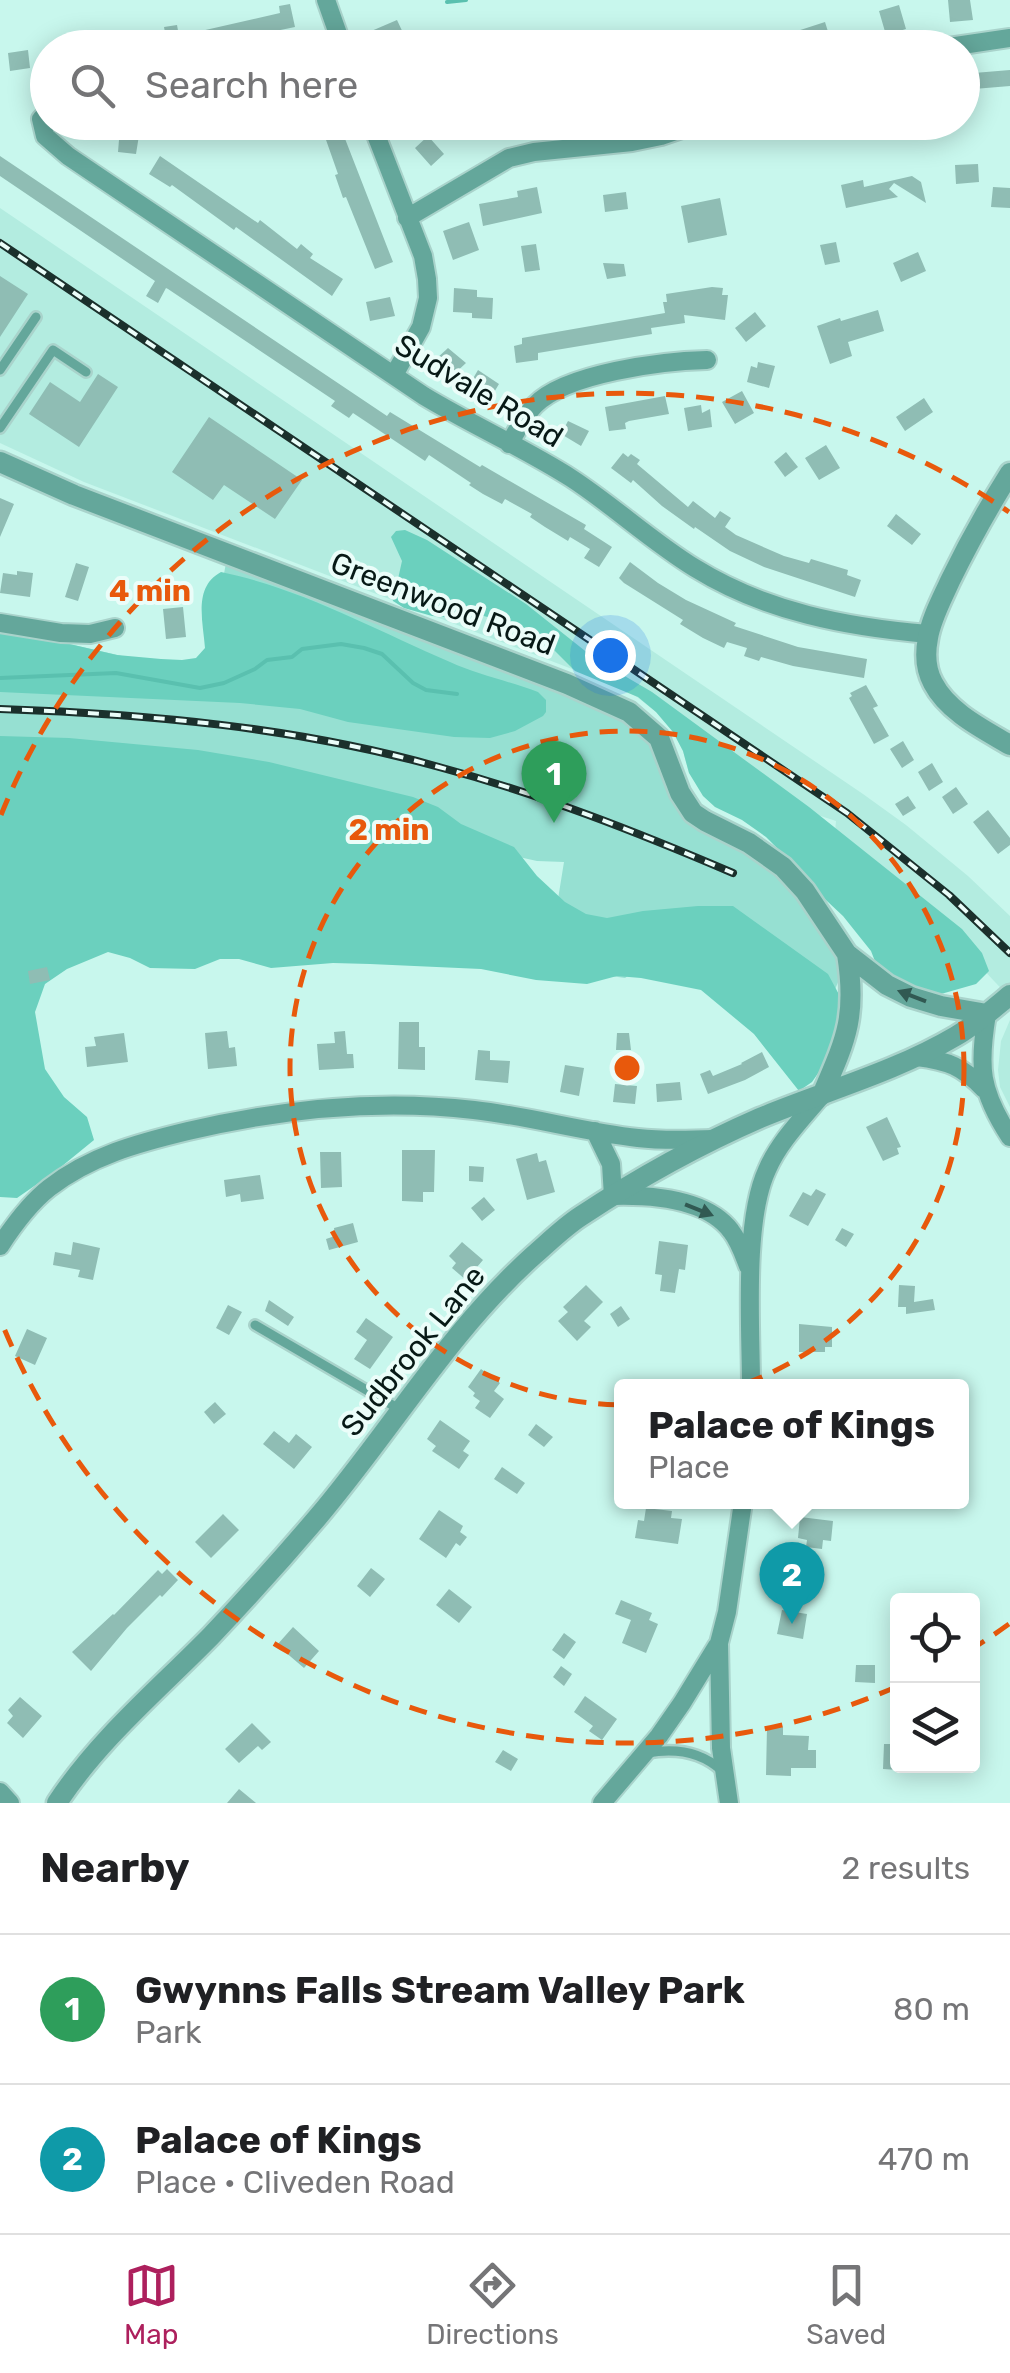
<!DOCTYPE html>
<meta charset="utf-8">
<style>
body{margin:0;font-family:Rubik,sans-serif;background:#f2f2f2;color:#202124}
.controls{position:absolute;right:30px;bottom:30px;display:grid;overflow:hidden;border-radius:10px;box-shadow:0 5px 25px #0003}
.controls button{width:90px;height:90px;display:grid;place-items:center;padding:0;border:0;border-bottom:2px solid #e0e0e0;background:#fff;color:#202124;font:50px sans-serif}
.you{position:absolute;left:610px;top:655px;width:35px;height:35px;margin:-25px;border:8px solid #fff;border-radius:50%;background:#1a73e8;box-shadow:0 0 0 15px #1a73e833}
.badge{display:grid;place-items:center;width:65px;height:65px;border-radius:50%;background:#ad205d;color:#fff;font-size:32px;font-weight:700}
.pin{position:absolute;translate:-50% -82px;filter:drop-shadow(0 2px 5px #0008)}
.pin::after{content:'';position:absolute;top:52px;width:35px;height:30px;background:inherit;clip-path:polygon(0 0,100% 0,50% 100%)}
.popup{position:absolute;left:614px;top:1379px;width:355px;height:130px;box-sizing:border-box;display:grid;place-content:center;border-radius:10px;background:#fff;filter:drop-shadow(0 2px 8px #0005);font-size:32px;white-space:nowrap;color:#757577}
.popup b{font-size:38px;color:#202124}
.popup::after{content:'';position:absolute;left:50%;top:100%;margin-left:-20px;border:20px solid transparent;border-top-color:#fff}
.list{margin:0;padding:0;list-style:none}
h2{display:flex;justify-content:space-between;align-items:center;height:130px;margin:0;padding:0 40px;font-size:42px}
h2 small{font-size:32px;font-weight:400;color:#757577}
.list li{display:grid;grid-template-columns:65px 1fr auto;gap:30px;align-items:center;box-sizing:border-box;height:150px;padding:0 40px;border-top:2px solid #e0e0e0}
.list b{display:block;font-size:38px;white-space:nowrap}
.list p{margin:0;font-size:32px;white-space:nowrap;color:#757577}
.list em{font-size:32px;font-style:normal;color:#757577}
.icon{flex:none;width:55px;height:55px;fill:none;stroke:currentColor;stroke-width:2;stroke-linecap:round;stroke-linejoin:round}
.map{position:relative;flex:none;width:1010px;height:1803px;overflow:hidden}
.search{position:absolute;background:#fff;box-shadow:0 5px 25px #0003;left:30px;right:30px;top:30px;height:110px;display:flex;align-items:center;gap:25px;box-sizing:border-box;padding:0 35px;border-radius:55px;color:#757577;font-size:38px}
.sheet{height:430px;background:#fff}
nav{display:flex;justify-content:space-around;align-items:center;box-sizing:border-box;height:140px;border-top:2px solid #e0e0e0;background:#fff;font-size:28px;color:#757577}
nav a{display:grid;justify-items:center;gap:5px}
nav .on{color:#ad205d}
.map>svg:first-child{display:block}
.built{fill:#b3ece0}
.green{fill:#96e0d2}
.forest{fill:#6bd0be}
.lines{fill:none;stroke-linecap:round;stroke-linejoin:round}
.stream{stroke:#5ac0af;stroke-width:4}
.building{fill:#8fbdb4}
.service-casing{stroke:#a9d3cb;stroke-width:14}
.minor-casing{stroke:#a9d3cb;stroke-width:22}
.tertiary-casing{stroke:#a9d3cb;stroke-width:25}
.service{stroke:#64a79b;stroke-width:9}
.minor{stroke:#64a79b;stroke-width:18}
.tertiary{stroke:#64a79b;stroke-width:20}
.rail-casing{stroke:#1b302c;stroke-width:8}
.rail{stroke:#ebfdf9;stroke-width:4;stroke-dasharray:11;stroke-linecap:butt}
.oneway{fill:#315952}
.ring{fill:none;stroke:#e8590c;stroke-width:5;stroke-dasharray:18 12}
.labels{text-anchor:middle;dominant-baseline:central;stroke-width:8;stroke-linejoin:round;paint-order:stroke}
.street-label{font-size:30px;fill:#071916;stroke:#ebfdf9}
.centre{fill:#e8590c;stroke:#ebfdf9;stroke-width:5}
.ring-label{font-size:30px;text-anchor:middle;font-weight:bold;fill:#e8590c;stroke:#ebfdf9;stroke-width:8;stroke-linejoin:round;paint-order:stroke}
</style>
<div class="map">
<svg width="1010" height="1803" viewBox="0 0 1010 1803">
<rect width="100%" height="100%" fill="#c8f7ed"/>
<path class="built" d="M0,208L863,794L906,825L968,876L1010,916V998L980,966L834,843L836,821L689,773L683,751L673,732L656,712L637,697L614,685L84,482L0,443Z
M1010,1020V1107L1000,1087L998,1070L1001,1041Z"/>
<path class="green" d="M226,563L604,707L640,729L724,839L777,871L819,923L844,968L795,1085L744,1021L695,926L625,978L547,967L564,862L537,861L510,855L0,820V633L65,643L205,675Z"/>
<path class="forest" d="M405,530L427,540L526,604L594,658L652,692L809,807L962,929L982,953L989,971L976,984L941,994L906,988L878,969L871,951L843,916L812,887L790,861L766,837L742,820L715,807L703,796L689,773L683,751L673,732L656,712L638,697L575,671L538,634L518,625L480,615L460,618L432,616L404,608L393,601L391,593L398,579L402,561L391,537L396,531Z
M221,572C300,588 376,630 450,662C478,675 509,681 538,692L546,700V712L543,716L515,731L490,738L454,737L348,722L300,709L240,703L0,692V633L65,643L117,655L161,659L182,660L196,658L205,648C203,621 193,587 221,572Z
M0,736L69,738L198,750L269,762L413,797L438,807L461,824L514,847L537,876L565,902L586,914L607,918L643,911L698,906H733L828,974L843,1002L838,1031L828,1059L812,1082L799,1091L754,1034L701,990L641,978L617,976L587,984L536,980L481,969L370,964L333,963L271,968L239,959H220L195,969L150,968L130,958L108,952L67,969L45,984L35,1012L45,1069L64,1097L87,1117L94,1140L56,1171L17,1198L0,1197Z"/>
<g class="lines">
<path class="stream" d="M447,2L466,0
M0,678L116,673L200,688L224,683L255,669L267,660L292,657L302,649L341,644L364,648L382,654L413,683L426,690L457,694"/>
</g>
<path class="building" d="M948,0H970L973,20L950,22Z
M290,4L295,27L195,48H146L145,42L166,38L164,27L177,25L179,36L280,13L279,6Z
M899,5L906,29L886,35L879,11Z
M397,20L405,37L393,42L395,48H375L369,32Z
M825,22L830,38L796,48L791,33Z
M760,33L763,48H718L717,44Z
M28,50L30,68L10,71L8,53Z
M1010,70V86L962,90V74Z
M173,122H251L252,128L208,137L207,131L176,137Z
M105,126L140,129L136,154L118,152L119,140L104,139Z
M342,131L393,262L375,269L346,197L343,198L335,175L338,174L325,137Z
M428,136L444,154L431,166L415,148Z
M0,156L387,416L390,412L480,467L482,465L586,525L584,529L612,547L599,567L584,558L590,549L570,537L568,541L545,527L530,517L532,514L505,499L502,504L483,494L469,485L471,483L429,455L425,461L353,413L349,418L331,406L335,401L168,289L166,288L158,303L146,296L155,281L0,176Z
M160,156L258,223L260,220L297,249L301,244L313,254L310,258L343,279L332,296L236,227L234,230L172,185L170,187L149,174Z
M978,164L979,182L956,184L955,165Z
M912,176L921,182L926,203L894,183L889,189L898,197L846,208L841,185L863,180L864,187Z
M537,187L542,213L483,226L479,204L518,197L517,191Z
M993,187L1010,188V208L991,207Z
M626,192L628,209L605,212L603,195Z
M720,198L727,235L688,243L681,206Z
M469,222L479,250L453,260L443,231Z
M836,242L840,262L825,265L820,245Z
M536,244L540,270L525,272L521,246Z
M918,252L926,271L901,282L893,263Z
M603,263L624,264L626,276L607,279Z
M0,276L28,294L0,337Z
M712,287L723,288L722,295H728L725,320L684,315L685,323L651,328L652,334L538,353V360L516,363L514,346L522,344V338L665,313L663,302H667L666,294Z
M454,288L477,290V297L493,298L492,319L472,318V313L453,312Z
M390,297L395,316L370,321L366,302Z
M878,310L884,331L848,342L852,356L830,364L817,326L840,318L841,321Z
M755,312L766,326L746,342L735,328Z
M448,348L466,363L452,376L436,359Z
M758,362L775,366L769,388L747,382L751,366L757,368Z
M478,370L499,384L490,399L468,387Z
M98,374L118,387L79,447L29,414L50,382L80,402Z
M742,391L754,413L735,424L722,402Z
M665,396L669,414L629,421L625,423L626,429L609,431L605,407Z
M924,398L933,412L905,431L896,417Z
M701,405L702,413L710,409L712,427L688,431L684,408Z
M209,417L302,480L275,519L224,485L213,500L172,472Z
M568,421L589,431L581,446L561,434Z
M826,445L840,468L819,480L805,458Z
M786,452L798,467L785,477L774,462Z
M623,453L628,457L631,454L640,460L637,464L688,507L693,501L715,518L720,511L731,518L725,527L736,535L784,556L809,563L811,559L848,570L847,575L861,580L855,597L764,567L730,551L695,527L694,529L662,506L633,480L631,483L611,468Z
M0,498L14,504L0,537Z
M896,514L921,534L912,545L887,526Z
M630,562L658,583L686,600L736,623L734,626L798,647L867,659L864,678L793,666L761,657L759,661L744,656L747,648L727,642L724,648L703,638L680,624L683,620L624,583L619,578Z
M76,563L89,567L78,601L65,597Z
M17,571L33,573L30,597L0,593L3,573L17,575Z
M183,607L186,637L166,639L163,609Z
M866,685L878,706L873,708L889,736L874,744L849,698L852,696L850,693Z
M903,741L914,760L902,768L890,749Z
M932,763L943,782L929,791L918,772Z
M956,787L968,804L953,814L942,797Z
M908,796L916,808L903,816L895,804Z
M988,810L1010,838V845L998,854L973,822Z
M47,967L50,980L30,984L28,971Z
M399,1022H419V1047H425V1070L398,1069Z
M227,1031L229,1048L235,1047L237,1066L208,1069L205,1033Z
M345,1031L347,1054H353L354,1068L319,1070L317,1044L335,1043L334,1032Z
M124,1033L128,1062L87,1067L85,1047L96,1046L94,1037Z
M617,1033H629L631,1050H616Z
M478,1050L490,1051V1060L510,1061L508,1083L475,1080Z
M762,1052L769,1067L745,1080L708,1094L700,1074L710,1070L713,1076L742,1064L741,1063Z
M565,1065L584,1068L579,1096L560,1092Z
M680,1082L682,1100L657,1102L656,1084Z
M615,1084L637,1086L635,1104L613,1102Z
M887,1117L901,1147L897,1148L899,1154L883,1161L866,1127Z
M402,1150H435L434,1192H423V1202L402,1201Z
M320,1152H341L342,1187L321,1188Z
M537,1153L539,1162L546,1160L555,1192L527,1200L516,1159Z
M469,1166L484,1167L483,1182L469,1181Z
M260,1175L264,1199L241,1202L240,1194L226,1197L224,1180Z
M816,1189L826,1194L808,1226L789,1216L803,1192L811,1196Z
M484,1197L495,1210L482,1221L471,1208Z
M353,1223L358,1242L329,1250L326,1239L335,1236L334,1228Z
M842,1228L854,1234L846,1247L835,1240Z
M659,1241L688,1245L685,1270L679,1269L675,1293L660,1291L662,1275L655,1274Z
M73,1242L100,1248L93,1280L78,1277L80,1270L53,1265L55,1252L71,1255Z
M462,1242L483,1260L466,1280L452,1268L456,1263L449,1256Z
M586,1285L603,1302L584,1321L591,1327L577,1341L558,1321L568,1312L563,1307Z
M899,1285L915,1286L914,1302L933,1299L935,1310L906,1314V1307H898Z
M269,1300L294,1317L288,1326L265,1311Z
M228,1305L242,1312L229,1335L216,1328Z
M621,1306L630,1319L618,1327L610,1314Z
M366,1318L393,1337L370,1369L354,1359L367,1340L356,1332Z
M799,1324L832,1327V1347H825V1352H799Z
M27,1329L47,1338L35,1365L15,1356Z
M481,1369L500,1383L494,1391L504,1399L490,1418L475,1408L480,1401L473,1396L475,1393L468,1387Z
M215,1402L226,1414L214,1424L204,1412Z
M440,1420L470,1441L463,1451L469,1455L459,1469L432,1451L436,1446L427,1439Z
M536,1424L553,1437L544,1447L528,1435Z
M274,1431L289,1443L296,1434L312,1447L294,1469L263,1444Z
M502,1467L525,1483L517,1494L494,1479Z
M646,1508L672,1511L671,1518L682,1519L678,1544L635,1538L638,1520L644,1521Z
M439,1510L463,1526L460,1532L467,1537L460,1546L456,1543L446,1558L419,1539Z
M223,1514L239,1530L211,1558L195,1542Z
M800,1517L833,1521L831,1541L823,1540L822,1549L806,1547L807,1540L798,1538Z
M371,1568L385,1579L370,1597L357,1586Z
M167,1569L178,1580L162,1597L160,1595L127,1628L91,1671L72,1652L113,1614L114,1615L158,1570L162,1574Z
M449,1589L472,1607L459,1623L436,1605Z
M621,1600L652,1613L649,1620L658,1624L646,1653L622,1643L631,1620L615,1614Z
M782,1610L807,1614L803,1639L777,1634Z
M293,1627L319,1651L304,1668L277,1645Z
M564,1633L576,1642L564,1659L552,1650Z
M856,1665H875V1683L855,1682Z
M561,1666L572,1674L564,1686L553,1677Z
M585,1696L617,1719L602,1740L589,1731L593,1726L574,1712Z
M20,1697L42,1716L23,1738L7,1723L13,1716L8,1710Z
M252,1723L271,1742L262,1750L258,1746L239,1763L225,1749Z
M767,1727H783V1735L809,1736L808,1750H816V1768H791V1776L766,1775Z
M884,1744H898V1770L883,1769Z
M503,1750L518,1759L511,1771L495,1762Z
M239,1789L256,1803H227Z"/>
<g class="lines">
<g class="service-casing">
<path id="service" d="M0,370L36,317
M0,428L53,350L86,372
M255,1325L399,1409
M647,1753C674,1748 700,1751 721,1770"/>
</g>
<g class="minor-casing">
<path id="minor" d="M326,0L343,48
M942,48L1010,38
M48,112L41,119L45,136L68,156L424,396C472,425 524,448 571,478C614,506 651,541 695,568C766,612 847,627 928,634
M371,122L423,256L427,279L428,298L421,327L394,375
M407,218L509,158L534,152L632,142L661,136L702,122
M509,444C517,431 524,416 535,405C566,373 663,361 707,360
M0,623L61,633L90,634L115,628
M987,1014C978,1067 980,1091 1010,1137
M917,1057C948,1061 962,1066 984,1089
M595,1131L611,1164L613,1196C651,1195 706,1198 731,1231C739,1241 743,1253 748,1266
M0,1246C13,1226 30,1203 49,1188C90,1156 138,1143 188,1131C281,1109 378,1099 474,1110C529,1116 583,1132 638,1138C663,1141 689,1140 714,1139
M751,1386C751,1328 743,1222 767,1170C779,1142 802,1119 822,1095
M0,1792L10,1803
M602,1803L659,1736L682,1703L717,1646
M729,1803L721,1748L719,1643L727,1612L743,1502"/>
</g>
<g class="tertiary-casing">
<path id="tertiary" d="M0,462L74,495L567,684L629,712L659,738L680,793L693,813L705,821L749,843L783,867L805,891L847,954L887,985L911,997L941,1006L987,1014
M1010,473C988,508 968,544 950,581C942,599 931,619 928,638C925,653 926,670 933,683C948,712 983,729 1010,745
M822,1095C846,1039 857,1017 847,954
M57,1803C99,1739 158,1690 211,1636C247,1598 283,1558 317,1518C391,1431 449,1331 534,1255C549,1242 564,1227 581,1216C637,1179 698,1145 760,1118C825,1091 895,1072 956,1036C975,1025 993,1009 1010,995"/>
</g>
<use href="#service" class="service"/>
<use href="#minor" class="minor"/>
<use href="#tertiary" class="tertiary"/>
<g class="rail-casing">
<path id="rail" d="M0,243L847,813L949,895L1010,953
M0,709C148,714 296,727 439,767C540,794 637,832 733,873"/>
</g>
<use href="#rail" class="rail"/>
</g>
<defs><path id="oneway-solid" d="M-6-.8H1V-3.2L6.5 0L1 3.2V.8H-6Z" transform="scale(2.5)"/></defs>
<g class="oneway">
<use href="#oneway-solid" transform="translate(912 996) rotate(-159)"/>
<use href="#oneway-solid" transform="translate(699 1210) rotate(22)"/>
</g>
<g class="ring">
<circle cx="627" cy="1068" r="337"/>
<path d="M1009 1624A675 675 0 0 1 975 1647M896 1687A675 675 0 0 1 1 1321M1 815A675 675 0 0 1 1009 512"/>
</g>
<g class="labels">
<g class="street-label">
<text transform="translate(479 391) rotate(31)">Sudvale Road</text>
<text transform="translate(443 604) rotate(21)">Greenwood Road</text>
<text transform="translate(413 1351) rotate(-51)">Sudbrook Lane</text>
</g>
</g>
<circle cx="627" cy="1068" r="15" class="centre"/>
<g class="ring-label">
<text x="150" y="601">4 min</text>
<text x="389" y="840">2 min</text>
</g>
</svg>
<div class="controls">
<button><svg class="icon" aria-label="locate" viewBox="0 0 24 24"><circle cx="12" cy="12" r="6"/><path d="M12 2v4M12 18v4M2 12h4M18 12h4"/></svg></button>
<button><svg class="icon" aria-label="layers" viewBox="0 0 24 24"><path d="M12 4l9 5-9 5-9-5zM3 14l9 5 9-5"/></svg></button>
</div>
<div class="you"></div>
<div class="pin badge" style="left:554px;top:823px;background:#2e9e5b">1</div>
<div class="pin badge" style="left:792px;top:1624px;background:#0f9aa8">2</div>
<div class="popup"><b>Palace of Kings</b>Place</div>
<div class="search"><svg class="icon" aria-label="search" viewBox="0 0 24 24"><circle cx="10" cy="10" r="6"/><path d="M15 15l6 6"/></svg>Search here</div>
</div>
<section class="sheet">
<h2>Nearby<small>2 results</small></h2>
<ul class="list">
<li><span class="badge" style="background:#2e9e5b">1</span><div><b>Gwynns Falls Stream Valley Park</b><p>Park</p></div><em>80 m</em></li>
<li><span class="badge" style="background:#0f9aa8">2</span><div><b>Palace of Kings</b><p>Place · Cliveden Road</p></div><em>470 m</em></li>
</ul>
</section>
<nav>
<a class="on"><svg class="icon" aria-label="map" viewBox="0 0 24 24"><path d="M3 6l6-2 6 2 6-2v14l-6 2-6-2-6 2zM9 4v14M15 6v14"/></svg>Map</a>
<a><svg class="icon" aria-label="directions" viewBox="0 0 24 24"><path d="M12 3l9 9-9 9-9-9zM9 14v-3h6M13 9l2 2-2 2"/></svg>Directions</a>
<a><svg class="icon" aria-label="saved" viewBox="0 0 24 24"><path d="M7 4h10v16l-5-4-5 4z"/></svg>Saved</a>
</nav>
